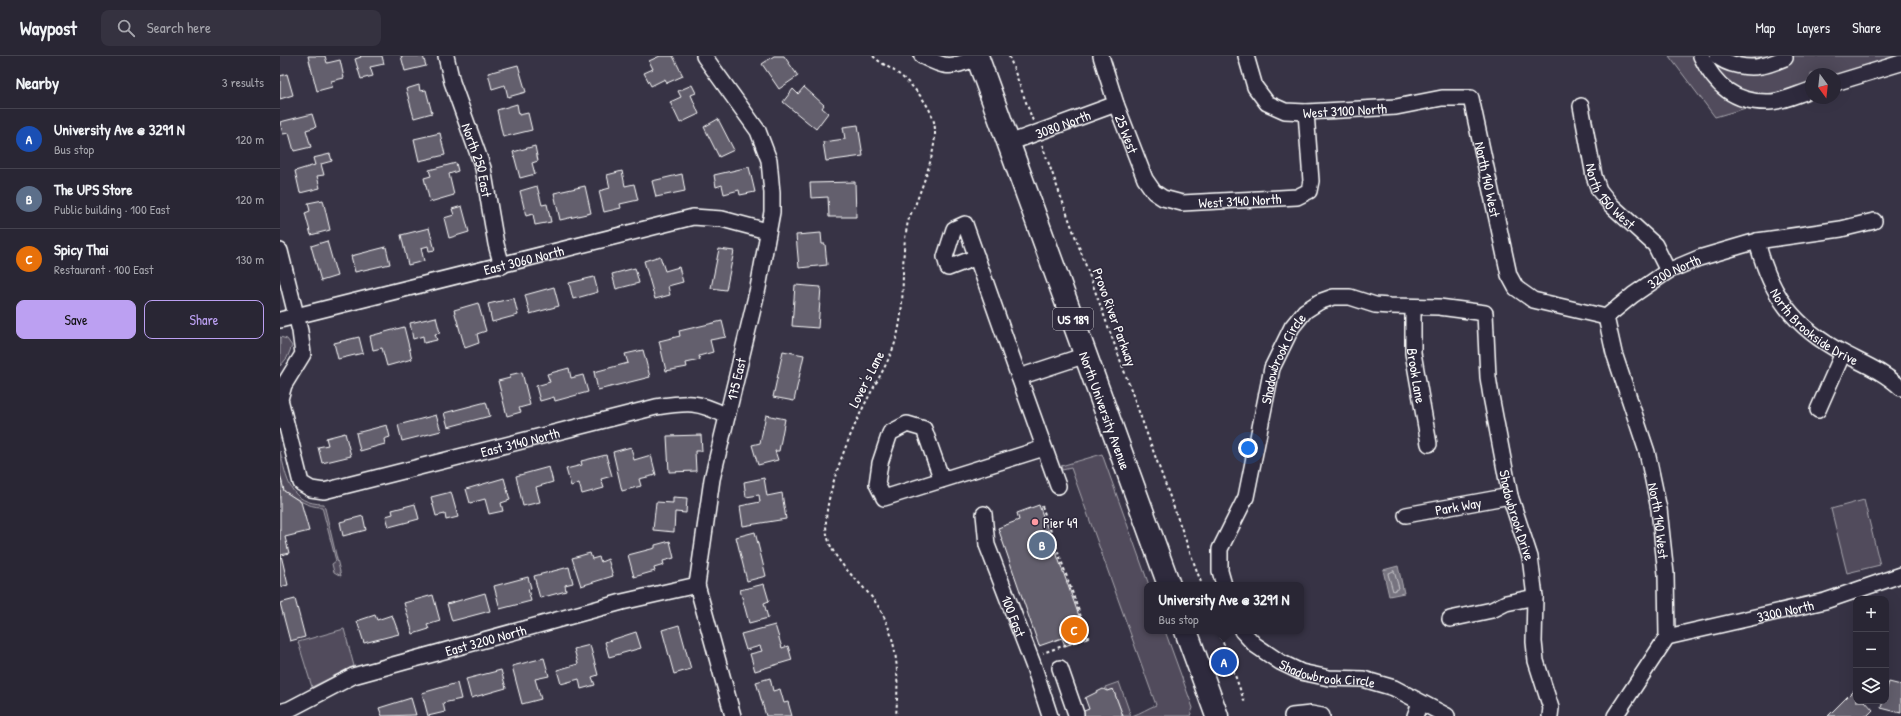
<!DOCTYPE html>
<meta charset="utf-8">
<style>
body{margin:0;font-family:"Patrick Hand",sans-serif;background:#353240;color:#f1f3f6}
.controls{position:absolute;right:12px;bottom:12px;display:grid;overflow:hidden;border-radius:8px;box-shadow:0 4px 16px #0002}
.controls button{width:36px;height:36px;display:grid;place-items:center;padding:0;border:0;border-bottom:1px solid #45434f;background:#292634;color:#f1f3f6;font:20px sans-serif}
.compass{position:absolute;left:1525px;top:12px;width:36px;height:36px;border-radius:50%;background:#292634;box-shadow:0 4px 16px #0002;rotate:165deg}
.you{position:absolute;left:968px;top:392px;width:14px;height:14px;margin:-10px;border:3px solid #fff;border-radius:50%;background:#1a73e8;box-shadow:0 0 0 6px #1a73e833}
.badge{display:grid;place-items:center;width:26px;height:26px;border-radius:50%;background:#bca0f2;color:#fff;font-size:13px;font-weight:700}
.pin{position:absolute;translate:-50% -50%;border:2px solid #fff;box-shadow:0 1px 4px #0006}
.popup{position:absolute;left:864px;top:526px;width:160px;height:52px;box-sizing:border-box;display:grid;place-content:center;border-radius:8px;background:#292634;filter:drop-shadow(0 1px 3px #0005);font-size:13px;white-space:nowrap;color:#a5a5ac}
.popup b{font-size:15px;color:#f1f3f6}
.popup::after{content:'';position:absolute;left:50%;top:100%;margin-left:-8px;border:8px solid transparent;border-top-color:#292634}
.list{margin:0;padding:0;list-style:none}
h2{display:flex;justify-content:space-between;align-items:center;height:52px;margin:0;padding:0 16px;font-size:17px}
h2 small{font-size:13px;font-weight:400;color:#a5a5ac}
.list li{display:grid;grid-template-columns:26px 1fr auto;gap:12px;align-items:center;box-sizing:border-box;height:60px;padding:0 16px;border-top:1px solid #45434f}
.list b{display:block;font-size:15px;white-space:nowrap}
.list p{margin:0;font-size:13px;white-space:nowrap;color:#a5a5ac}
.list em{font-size:13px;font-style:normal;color:#a5a5ac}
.actions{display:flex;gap:8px;padding:12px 16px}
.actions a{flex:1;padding:9px 0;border:1px solid #bca0f2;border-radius:8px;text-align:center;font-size:14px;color:#bca0f2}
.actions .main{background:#bca0f2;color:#111}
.icon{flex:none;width:22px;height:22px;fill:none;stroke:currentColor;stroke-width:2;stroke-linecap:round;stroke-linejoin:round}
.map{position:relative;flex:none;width:1621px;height:660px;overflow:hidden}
header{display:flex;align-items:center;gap:24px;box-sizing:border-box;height:56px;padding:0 20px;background:#292634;border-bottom:1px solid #45434f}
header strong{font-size:19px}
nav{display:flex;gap:22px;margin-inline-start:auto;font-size:14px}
.search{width:280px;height:36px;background:#353240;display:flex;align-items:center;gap:10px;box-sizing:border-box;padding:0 14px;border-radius:8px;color:#a5a5ac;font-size:15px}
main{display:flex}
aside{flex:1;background:#292634}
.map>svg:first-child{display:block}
.green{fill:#514c5c;stroke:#a8a6ae}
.water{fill:#76737f;stroke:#adabb2}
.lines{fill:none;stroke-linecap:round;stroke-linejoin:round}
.shore{stroke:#c8c7cc;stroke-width:1}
.building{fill:#635f6d;stroke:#fff}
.minor-casing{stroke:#fff;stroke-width:18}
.highway-casing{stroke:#fff;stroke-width:25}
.path{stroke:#fff;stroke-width:2;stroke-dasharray:3 3;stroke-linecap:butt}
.minor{stroke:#2f2a3d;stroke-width:15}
.highway{stroke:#2f2a3d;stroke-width:22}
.poi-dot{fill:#ff9aa2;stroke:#2f2a3d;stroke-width:1.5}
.labels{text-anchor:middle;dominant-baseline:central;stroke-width:3;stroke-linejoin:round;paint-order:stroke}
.shield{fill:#2f2a3d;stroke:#c1bfc5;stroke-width:1}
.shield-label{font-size:13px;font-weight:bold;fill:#fff}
.street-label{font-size:14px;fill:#fff;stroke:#2f2a3d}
.poi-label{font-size:14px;fill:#fff;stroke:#2f2a3d;text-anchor:start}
</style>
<header>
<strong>Waypost</strong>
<div class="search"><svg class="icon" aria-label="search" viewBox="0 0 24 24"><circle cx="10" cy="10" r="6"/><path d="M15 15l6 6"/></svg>Search here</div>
<nav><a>Map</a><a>Layers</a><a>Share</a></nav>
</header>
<main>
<aside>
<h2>Nearby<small>3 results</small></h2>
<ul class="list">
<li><span class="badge" style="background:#1a4fb4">A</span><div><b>University Ave @ 3291 N</b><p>Bus stop</p></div><em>120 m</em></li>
<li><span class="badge" style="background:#5c6f8a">B</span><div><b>The UPS Store</b><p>Public building · 100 East</p></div><em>120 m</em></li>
<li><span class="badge" style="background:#e8710a">C</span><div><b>Spicy Thai</b><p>Restaurant · 100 East</p></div><em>130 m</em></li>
</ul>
<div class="actions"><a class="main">Save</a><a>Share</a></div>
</aside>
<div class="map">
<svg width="1621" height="660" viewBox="0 0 1621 660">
<rect width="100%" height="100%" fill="#373345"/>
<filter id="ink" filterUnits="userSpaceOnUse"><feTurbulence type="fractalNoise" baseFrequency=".025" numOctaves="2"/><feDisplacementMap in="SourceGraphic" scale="8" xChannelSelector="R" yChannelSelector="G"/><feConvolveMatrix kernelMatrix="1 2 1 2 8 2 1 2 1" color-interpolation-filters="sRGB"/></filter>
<g filter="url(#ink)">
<path class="green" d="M1389,0H1621L1555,26V18H1531V33L1435,61Z
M0,281L7,283L12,290L7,302L0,310Z
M0,395C7,423 9,448 44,448L61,520L54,516L52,508L56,505L42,451C27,451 17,443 4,435L0,418Z
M822,398L869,529H867V575H885L913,652L910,660H852C861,657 868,652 876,649L791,412L782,414L781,410Z
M1584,444L1600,509L1567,517L1551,453Z
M64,573L74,610L32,631L18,586Z
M839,626L851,660H843L833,633L827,635L825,631Z"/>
<path class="water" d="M1118,510L1124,537L1109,540L1103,514Z"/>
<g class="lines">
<path class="shore" d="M1114,515L1119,532L1113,535L1108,518Z"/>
</g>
<path class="building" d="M28,0H45L47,7L60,4L64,22L51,25L52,31L37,35Z
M80,0H102L104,8L90,11L93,20L81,23L75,3L81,1Z
M121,0H143L146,10L125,15Z
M380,0H393L403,20L387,27L385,23L371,30L364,17L373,13L369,5Z
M494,0H504L518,20L499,33L482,8Z
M238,9L246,36L228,41L225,29L212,33L208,17Z
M7,18L13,39L0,43V20Z
M139,29L140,35L146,34L152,57L134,62L126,33Z
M412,29L416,37L411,39L419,58L400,67L390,46L401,41L398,35Z
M524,31L544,49L542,52L548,57L536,73L503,46L513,33L518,38Z
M237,48L239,59L248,57L252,74L223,81L217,54Z
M32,58L36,71L26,74L31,91L14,95L9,77L3,78L0,66Z
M438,63L454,94L439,101L424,71Z
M578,69L583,100L546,105L543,86L565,83L563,71Z
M160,77L165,99L139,105L134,83Z
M255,90L258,105L252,107L255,118L240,122L233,96Z
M50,98L52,105L41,108L44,119L37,120L40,132L20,137L15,115L35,109L33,102Z
M176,107L178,115L169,118L174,139L150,146L144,122L151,120L149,114Z
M469,111L475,136L460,139L459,134L444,138L442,129L436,131L434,119Z
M342,115L345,130L354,128L358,144L340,148L341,152L324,156L319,135L330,132L327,119Z
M402,118L405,135L376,141L372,125Z
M575,126L576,161H549L548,141L531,142L530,127Z
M257,130L262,149L267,148L271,166L255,169L253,158L246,160L240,135Z
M305,130L311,157L280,164L274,137Z
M43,144L50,174L31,179L25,157L30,155L28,147Z
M182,150L189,176L169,182L164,162L174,159L172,153Z
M149,172L155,194L149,195L148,190L141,192L144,205L128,209L121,179Z
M541,177L542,188H545L547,209L519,212L516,179Z
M47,185L57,220L41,225L31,190Z
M106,191L110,208L75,216L71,200Z
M439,193L454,195L446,234L431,232Z
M380,200L385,215L399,211L403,226L388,230L390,239L375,243L364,205Z
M355,212L359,227L336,233L332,218Z
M314,221L318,236L293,243L289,227Z
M515,229L541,231L538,272L512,270Z
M274,231L279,250L250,258L245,239Z
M234,242L238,259L212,266L208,248Z
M198,247L206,275L197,278L199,287L185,292L174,254Z
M156,261L160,277L155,278L157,284L144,287L143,280L133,283L130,267Z
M442,265L446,281L430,284L433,296L419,300L420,304L406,307L407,311L386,315L379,285L400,280L399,275Z
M124,271L132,303L107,310L102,292L93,294L90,280Z
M79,281L83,297L58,303L54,287Z
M363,294L370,321L318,334L314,316L348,307L345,298Z
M503,295L524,299L514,345L493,341Z
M289,312L291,322L303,319L308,336L275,345L274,341L260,345L256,330L270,326L267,318Z
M242,316L250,349L239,352L241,356L227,360L218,325L230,322L229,319Z
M206,346L210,360L168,371L164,357Z
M156,359L161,375L122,385L118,369Z
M486,359L505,363L499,395H495L498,404L478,409L472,389L480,387Z
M107,369L110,381L104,383L105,388L80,395L76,377Z
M65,377L71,400L42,407L38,391L48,389L46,382Z
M421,379L422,395H415L416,415L389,416L387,380Z
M351,391L354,404L371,399L376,419L359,423L361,430L342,435L333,396Z
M326,399L332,420L321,423L324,432L302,438L299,427L291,430L286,413L302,409L301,405Z
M269,411L273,426L256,431L260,446L243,450L236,420Z
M0,418L4,435L21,446L29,475L5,481L9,497L1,499L8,529L0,531Z
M224,422L230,444L221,447L223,455L209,458L205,443L190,447L186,433Z
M484,422L487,440L502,437L506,463L463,470L460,450L480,446L479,439L466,441L464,426Z
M171,436L178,461L166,464L165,458L156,460L151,441Z
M393,441L407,442L406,457L395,456L394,476L373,474L376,446L393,447Z
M135,448L139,463L109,471L106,460L113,458L112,454Z
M759,449L807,582L785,590L782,582L759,590L718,472L739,464L737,457Z
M83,460L86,474L63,480L60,466Z
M475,476L486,520L467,525L456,481Z
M390,485L394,502L383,505L384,509L374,512L375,515L354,521L348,499L375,492V489Z
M310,497L312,503L319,501L321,506L328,503L333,520L301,530L292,502Z
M289,511L293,527L285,529L286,535L260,542L254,520Z
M248,521L251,532L248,533L251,545L220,553L214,530Z
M484,528L489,545L484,547L488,562L469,567L460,534Z
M205,537L210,555L172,565L167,548Z
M153,539L160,565L147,569L149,573L133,578L124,547Z
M15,543L25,581L10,585L0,547Z
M95,559L97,564L112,559L119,578L84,587L77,565Z
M399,569L411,613L394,618L382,574Z
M495,569L502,592L508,590L512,604L475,615L470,598L482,595L480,590L466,594L461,578Z
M356,576L361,592L329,601L325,586Z
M310,589L318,619L312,621L315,629L301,633L299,623L281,628L277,614L298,608L294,593Z
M264,602L269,620L255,623L261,643L242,648L232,610Z
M221,614L226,632L191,642L186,623Z
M490,622L493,635L500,633L504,647L508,646L512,660H486L476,626Z
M1609,626L1621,629V657L1601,652L1603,645H1606V635Z
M177,627L181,643L163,647L165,656L148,660L142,637Z
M823,633L827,635L833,633L843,660H791L809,653L805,642Z
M1574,634L1576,636V645H1585L1593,654L1587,660H1548Z
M131,642L136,659L102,660L99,652Z"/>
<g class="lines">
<g class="minor-casing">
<g id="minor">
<path id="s1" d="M166,0L172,26L203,112L216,188L222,210"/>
<path d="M424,0L478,75L489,104L492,137V156L478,232L432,423L417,529L453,660"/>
<path d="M642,0C669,14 670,11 698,2"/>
<path id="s2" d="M821,0L836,48L865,123L874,136L883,142L902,147L1017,141L1029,135L1031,125L1026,56"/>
<path id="s3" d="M966,0L975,31L987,47L1005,55L1026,56L1116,51L1162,42H1191L1229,219L1236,232L1253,244L1326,261L1353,239L1388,215L1419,202L1477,185L1561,173L1594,165"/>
<path d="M1421,0C1435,30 1455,47 1489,46C1502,46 1518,38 1531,34"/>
<path d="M1437,0C1447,9 1468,13 1481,10C1489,9 1498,5 1505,2"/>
<path d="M1555,27L1621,7"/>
<path id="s4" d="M1301,50L1314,120L1319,134L1331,149L1375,189L1388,215"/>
<path id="s5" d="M729,87L836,48"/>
<path id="s6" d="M1477,185C1490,239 1514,271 1563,297C1584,308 1604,316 1621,332"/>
<path id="s7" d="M0,195L20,275L23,298L4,329L0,343L21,427L31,433L44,435L376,351C409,346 417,345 447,360"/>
<path d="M697,201L668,212L665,201L674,173L685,168L739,321L806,299"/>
<path id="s8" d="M1133,251V297L1149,388"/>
<path id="s9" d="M1326,261L1334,297L1367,396L1379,453L1386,518L1387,581L1335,660"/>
<path id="s10" d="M0,264L413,161L442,163L487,175"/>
<path d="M739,321L778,430"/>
<path d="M1538,354L1563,297"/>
<path d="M662,424L644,373L627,368L610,377L600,407L597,428L604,442L764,392"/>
<path id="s11" d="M704,458L707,489L754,611L770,660"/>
<path id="s12" d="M1126,459L1230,440"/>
<path id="s13" d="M944,529L940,515V493L966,441L992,312L1012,271L1025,255L1039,246L1053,241H1070L1095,249L1110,250L1159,251L1205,257L1208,321L1211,340L1230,440L1250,501L1255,541L1254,586L1256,605L1271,652L1270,660"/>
<path d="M1170,563L1212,554L1226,547L1255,541"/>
<path id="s14" d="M962,575L975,589L1000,606L1021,616L1049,622L1083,623L1114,632L1167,660"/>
<path id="s15" d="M1387,581L1545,545L1621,519"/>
<path d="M780,612L796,658"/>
<path id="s16" d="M0,656L10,653L73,620L342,546L417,529"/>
<path d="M1012,660L1031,658L1042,660"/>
<path d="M1135,660L1140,647"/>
</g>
</g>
<g class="highway-casing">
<g id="highway">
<path id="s17" d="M697,0L889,529"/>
<path d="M906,575L937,660"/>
</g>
</g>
<path class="path" d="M593,0C600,7 609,11 617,17C631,27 650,48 654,66C659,89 644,125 636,147C633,154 628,162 627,171C620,205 626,241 618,276C613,299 599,321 588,342C572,372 545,436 546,469C547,504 579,522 596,547C619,581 619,621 616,660
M729,0L753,65
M762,89L922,529
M762,450L808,581L763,597
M939,575L965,647"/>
<use href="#minor" class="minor"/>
<use href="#highway" class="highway"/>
</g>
</g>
<circle class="poi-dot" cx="755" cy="466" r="4"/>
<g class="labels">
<rect class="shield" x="773" y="252" width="40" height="22" rx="3"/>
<g class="shield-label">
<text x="793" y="263">US 189</text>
</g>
<g class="street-label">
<text stroke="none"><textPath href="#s3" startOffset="132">West 3100 North</textPath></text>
<text stroke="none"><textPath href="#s5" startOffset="57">3080 North</textPath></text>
<text stroke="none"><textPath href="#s2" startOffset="82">25 West</textPath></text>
<text stroke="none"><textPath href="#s1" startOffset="109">North 250 East</textPath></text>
<text stroke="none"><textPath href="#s3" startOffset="342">North 140 West</textPath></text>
<text stroke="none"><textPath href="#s4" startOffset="97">North 150 West</textPath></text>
<text stroke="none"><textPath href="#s2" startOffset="235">West 3140 North</textPath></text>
<text stroke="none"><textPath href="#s10" startOffset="251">East 3060 North</textPath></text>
<text stroke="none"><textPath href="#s3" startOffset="633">3200 North</textPath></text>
<text transform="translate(835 261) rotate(70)">Provo River Parkway</text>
<text stroke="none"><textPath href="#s6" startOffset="107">North Brookside Drive</textPath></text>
<text stroke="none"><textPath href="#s13" startOffset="239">Shadowbrook Circle</textPath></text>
<text stroke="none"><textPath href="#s8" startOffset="69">Brook Lane</textPath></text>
<text transform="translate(456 323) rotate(-77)">175 East</text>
<text transform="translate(586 323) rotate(-63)">Lover's Lane</text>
<text stroke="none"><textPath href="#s17" startOffset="377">North University Avenue</textPath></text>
<text stroke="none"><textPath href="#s7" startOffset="470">East 3140 North</textPath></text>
<text stroke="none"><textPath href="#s12" startOffset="53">Park Way</textPath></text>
<text stroke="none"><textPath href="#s13" startOffset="683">Shadowbrook Drive</textPath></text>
<text stroke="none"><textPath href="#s9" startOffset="211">North 140 West</textPath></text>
<text stroke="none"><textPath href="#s15" startOffset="121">3300 North</textPath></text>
<text stroke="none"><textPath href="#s11" startOffset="107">100 East</textPath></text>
<text stroke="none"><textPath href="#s16" startOffset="219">East 3200 North</textPath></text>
<text stroke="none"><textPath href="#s14" startOffset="99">Shadowbrook Circle</textPath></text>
</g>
<g class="poi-label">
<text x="763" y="466">Pier 49</text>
</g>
</g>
</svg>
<div class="controls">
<button>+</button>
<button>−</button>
<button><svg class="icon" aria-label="layers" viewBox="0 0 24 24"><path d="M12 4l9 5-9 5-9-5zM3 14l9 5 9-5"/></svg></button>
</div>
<svg class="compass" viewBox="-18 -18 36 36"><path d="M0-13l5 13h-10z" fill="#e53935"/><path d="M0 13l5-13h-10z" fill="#a5a5ac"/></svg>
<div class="you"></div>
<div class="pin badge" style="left:944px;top:606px;background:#1a4fb4">A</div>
<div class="popup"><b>University Ave @ 3291 N</b>Bus stop</div>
<div class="pin badge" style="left:762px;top:489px;background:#5c6f8a">B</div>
<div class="pin badge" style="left:794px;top:574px;background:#e8710a">C</div>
</div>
</main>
